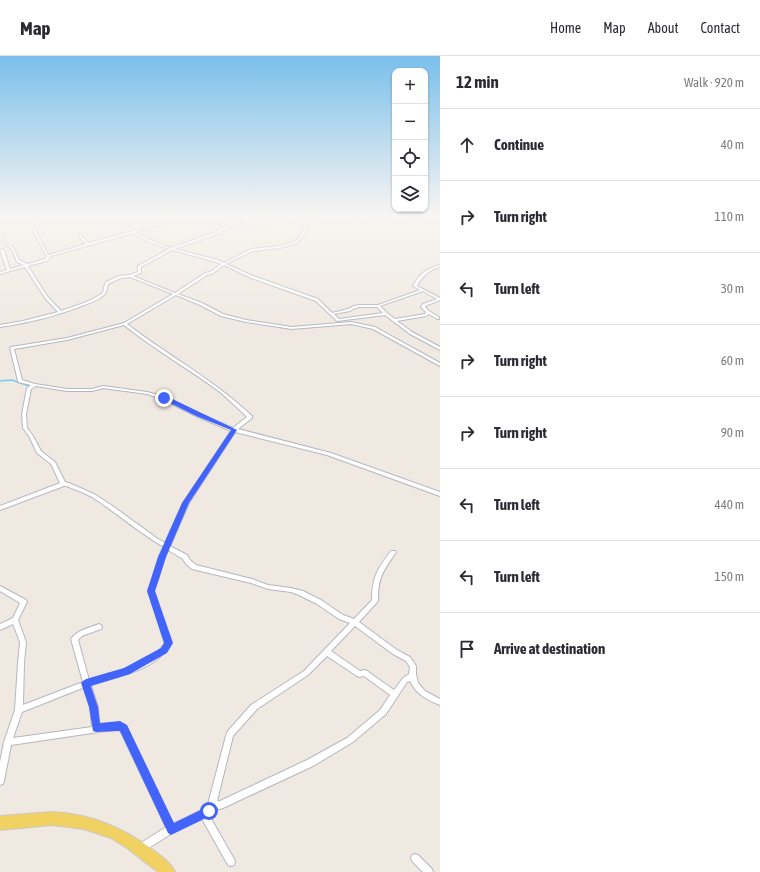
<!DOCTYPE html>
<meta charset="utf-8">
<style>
body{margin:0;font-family:"Asap Condensed",sans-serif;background:#f2f2f3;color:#2b2b33}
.controls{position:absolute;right:12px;top:12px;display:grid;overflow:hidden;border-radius:8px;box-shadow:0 1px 3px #0004}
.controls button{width:36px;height:36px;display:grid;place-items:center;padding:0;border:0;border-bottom:1px solid #e1e1e2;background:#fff;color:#2b2b33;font:20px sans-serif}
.stop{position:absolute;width:12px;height:12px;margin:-9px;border:3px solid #4264fb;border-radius:50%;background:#fff}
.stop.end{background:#4264fb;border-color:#fff;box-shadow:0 1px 4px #0008}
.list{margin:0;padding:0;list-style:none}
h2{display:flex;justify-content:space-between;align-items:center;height:52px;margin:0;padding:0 16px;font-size:17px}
h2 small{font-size:13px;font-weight:400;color:#7c7c81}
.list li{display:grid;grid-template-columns:26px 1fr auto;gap:12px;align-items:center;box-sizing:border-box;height:72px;padding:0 16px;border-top:1px solid #e1e1e2}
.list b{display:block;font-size:15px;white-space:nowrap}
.list em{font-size:13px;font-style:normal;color:#7c7c81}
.icon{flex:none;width:22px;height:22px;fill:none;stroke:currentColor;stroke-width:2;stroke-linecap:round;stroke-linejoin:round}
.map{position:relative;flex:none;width:440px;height:816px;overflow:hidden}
header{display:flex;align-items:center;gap:24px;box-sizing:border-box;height:56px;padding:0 20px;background:#fff;border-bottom:1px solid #e1e1e2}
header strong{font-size:19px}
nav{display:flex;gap:22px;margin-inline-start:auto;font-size:14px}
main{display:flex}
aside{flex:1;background:#fff}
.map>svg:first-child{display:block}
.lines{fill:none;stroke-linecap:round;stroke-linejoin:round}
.stream{stroke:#75cff0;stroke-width:1.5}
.minor-casing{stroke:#b4b7c1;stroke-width:2}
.primary-casing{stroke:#c9c9c9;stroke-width:2}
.minor{fill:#fff;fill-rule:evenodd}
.primary{fill:#f2d163;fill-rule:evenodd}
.route{fill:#4264fb}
</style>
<header>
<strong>Map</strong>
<nav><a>Home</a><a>Map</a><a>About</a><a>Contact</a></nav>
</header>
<main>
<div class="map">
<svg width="440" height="816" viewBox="0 0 440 816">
<rect width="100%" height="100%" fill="#efe9e1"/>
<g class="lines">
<path class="stream" d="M0,325L12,324L29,330"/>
<g class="minor-casing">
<path id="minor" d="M37,158H39L38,171L36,175L48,199L86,188L79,181V179H81L88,187L132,175V174C140,174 156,169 163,165C169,162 172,158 178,158L165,167L136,176L148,183L171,192L213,177L250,158H254L251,160L267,165V167L250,174L235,168L215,179L175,193L218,204L224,207L251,193L280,190L294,186L299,182L306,167L323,158H327L308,169L302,182L296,188L280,192L253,195L226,208L253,220L318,243L332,257L348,253L354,250L359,249H378L420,234L413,230C420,217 426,213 440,209V211C429,214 422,220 417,230L440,242V244L425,250V251L429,255L439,261V263H437L429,258L426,260L397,265L412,276L440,291V294L410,278L385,259L337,265L316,245L251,222L224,209L212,218L207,219L178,238L202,247L223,258L246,264L292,271L351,266L375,271L440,307V310L373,273L351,268L292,273L246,266L221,260L200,249L176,239L127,268C158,292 191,311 221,334C232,342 242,351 252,360V362L238,373L331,397L440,436V440L327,399L235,376L189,447L170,490L187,499L190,504L196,509L252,523L268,529L291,532L303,535L321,544L343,559L354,563L372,544C372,521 378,512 391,495H395L396,496C383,516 378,520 378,545L359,566L397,594L410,601L416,610V618L418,627L425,635L440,643V649C427,644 416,638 410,625L407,626L386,658L353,686L313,710L223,752L220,753H214L212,758L209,759L234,803L235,806L234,809L231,810L228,809L202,763L174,776L144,795L141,796L138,795L137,792L138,789L166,771L120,674L119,673L11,689L4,725L3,728L0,729V706L4,686L15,654L18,607L20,586L13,568L0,574V568L13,562L20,547L0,535V530L26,544L27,546L18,564L26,586L24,607L23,649L83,626L71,583C77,574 89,572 99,568L101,569L102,571L101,573L82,580L78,584L89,624C116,615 148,611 165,587L148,535L159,501L164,491C138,476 117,457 92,441C84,437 75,433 66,430H64L0,454V450L60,427L51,408L37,397L29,380L23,372L22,358L27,332L31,329L18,326V325L10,292L11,291L67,282L124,267L173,238L130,221L121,222L108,228C107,232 107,236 104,239C97,245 87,248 79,251C53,261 27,267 0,271V269L23,265L58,256L45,242L25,211L0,218V216L7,214L0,194L1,193L4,194L10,213L24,209L17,206C15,202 14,197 11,193C6,186 0,189 0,178L2,179L4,186L13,191L19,204L28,208L45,203L47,201L33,175L36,171ZM249,161L263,166L250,172L238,167ZM134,177L146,185L169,193L138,210V216L129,219L119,220L106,226C104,229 104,233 103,236C98,243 70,252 61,255L47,240L28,210L47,205L51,200ZM172,194L216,206L221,208L210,216L205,217L175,237L133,220L141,217V211ZM423,235L437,243L423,248L421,251L426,256L425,258L395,263L387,257L380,250ZM359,251H377L383,257L339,263L334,258L350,255L353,253ZM124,269C155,294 189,313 220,336C229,344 238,352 247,361L233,372L200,358L166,341L147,336L103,330L92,333H67L35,328L22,324L14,293L67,284ZM36,330L67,335H92L103,332L147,338L162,343L196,360L231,375L183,447L165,487L158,483L111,449L94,438L69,427L65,426L55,406L41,395L33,380L27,372L26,358L31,333ZM168,494L183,503L186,508L192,513L251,527L268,533L291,536L299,539L317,548L339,563L350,567L304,615L251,649L227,676L208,748L206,752L173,768L126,670L120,667L99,670L98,651L91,629C119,620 156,615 171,587L154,535L165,501ZM355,570L393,598L406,605L410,611L409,618L403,622L394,634L367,615L365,614L360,615L331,595ZM327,600L357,620L359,621L364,620L390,639L380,654L347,682L307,704L220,745H217L233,680L257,653L308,619ZM85,631L90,651L92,671L13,682L22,656Z
M256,158H262L286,164L285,165Z
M293,158H299L303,160L302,161Z
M350,158C354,158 355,160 359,162C366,164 373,162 379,160L376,158C385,158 394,164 401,164C411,163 420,158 430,158L400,166L382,160L370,164H362L353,161Z
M415,798L418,799L432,813L433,816H423L412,805L411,802L412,799Z"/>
</g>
<g class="primary-casing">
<path id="primary" d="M52,756C91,758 122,771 153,794C161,800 171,807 175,816H158L127,792L111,782L84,773L52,769L0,774V760Z"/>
</g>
<use href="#minor" class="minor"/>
<use href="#primary" class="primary"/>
</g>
<linearGradient id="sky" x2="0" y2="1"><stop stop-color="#7abfeb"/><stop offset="0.58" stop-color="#f8f5f2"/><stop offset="1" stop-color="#f8f5f2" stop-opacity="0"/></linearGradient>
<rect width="440" height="273" fill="url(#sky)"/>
<path class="route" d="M162,340H166L237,374L189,447L166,501L159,523L155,535L173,587L167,597L130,618L91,630L98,651L100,667L120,665L127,669L174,767L209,750L212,752L214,755L212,759L171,779L168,777L120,675L96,676L93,675L89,651L81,627L83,625L86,623L124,612L161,592L164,587L147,535L151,523L158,501L182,447L231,374L196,360L162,343Z"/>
</svg>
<div class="controls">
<button>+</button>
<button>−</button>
<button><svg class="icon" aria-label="locate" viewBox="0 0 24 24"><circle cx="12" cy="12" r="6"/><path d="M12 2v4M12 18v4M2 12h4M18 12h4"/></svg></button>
<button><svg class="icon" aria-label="layers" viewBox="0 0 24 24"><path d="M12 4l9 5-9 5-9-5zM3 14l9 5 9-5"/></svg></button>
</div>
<div class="stop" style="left:209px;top:755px"></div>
<div class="stop end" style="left:164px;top:342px"></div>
</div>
<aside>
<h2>12 min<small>Walk · 920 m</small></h2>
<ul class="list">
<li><svg class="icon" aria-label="ahead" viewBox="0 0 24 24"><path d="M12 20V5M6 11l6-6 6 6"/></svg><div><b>Continue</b></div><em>40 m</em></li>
<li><svg class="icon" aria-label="right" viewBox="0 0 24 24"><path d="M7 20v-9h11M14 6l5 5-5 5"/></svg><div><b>Turn right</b></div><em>110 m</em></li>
<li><svg class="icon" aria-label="left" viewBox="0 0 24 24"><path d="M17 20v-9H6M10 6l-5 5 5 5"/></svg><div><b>Turn left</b></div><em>30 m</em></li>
<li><svg class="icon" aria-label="right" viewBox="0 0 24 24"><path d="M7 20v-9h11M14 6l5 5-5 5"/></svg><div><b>Turn right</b></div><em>60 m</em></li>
<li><svg class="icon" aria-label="right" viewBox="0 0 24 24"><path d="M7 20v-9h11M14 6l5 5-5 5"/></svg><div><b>Turn right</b></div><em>90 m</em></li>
<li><svg class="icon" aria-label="left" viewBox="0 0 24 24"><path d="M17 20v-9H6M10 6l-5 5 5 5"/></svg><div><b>Turn left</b></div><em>440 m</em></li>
<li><svg class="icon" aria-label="left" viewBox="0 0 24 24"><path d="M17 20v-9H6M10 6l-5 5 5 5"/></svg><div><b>Turn left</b></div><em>150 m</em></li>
<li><svg class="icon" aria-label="arrive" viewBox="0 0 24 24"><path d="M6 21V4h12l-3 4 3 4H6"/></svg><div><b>Arrive at destination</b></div></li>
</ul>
</aside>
</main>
